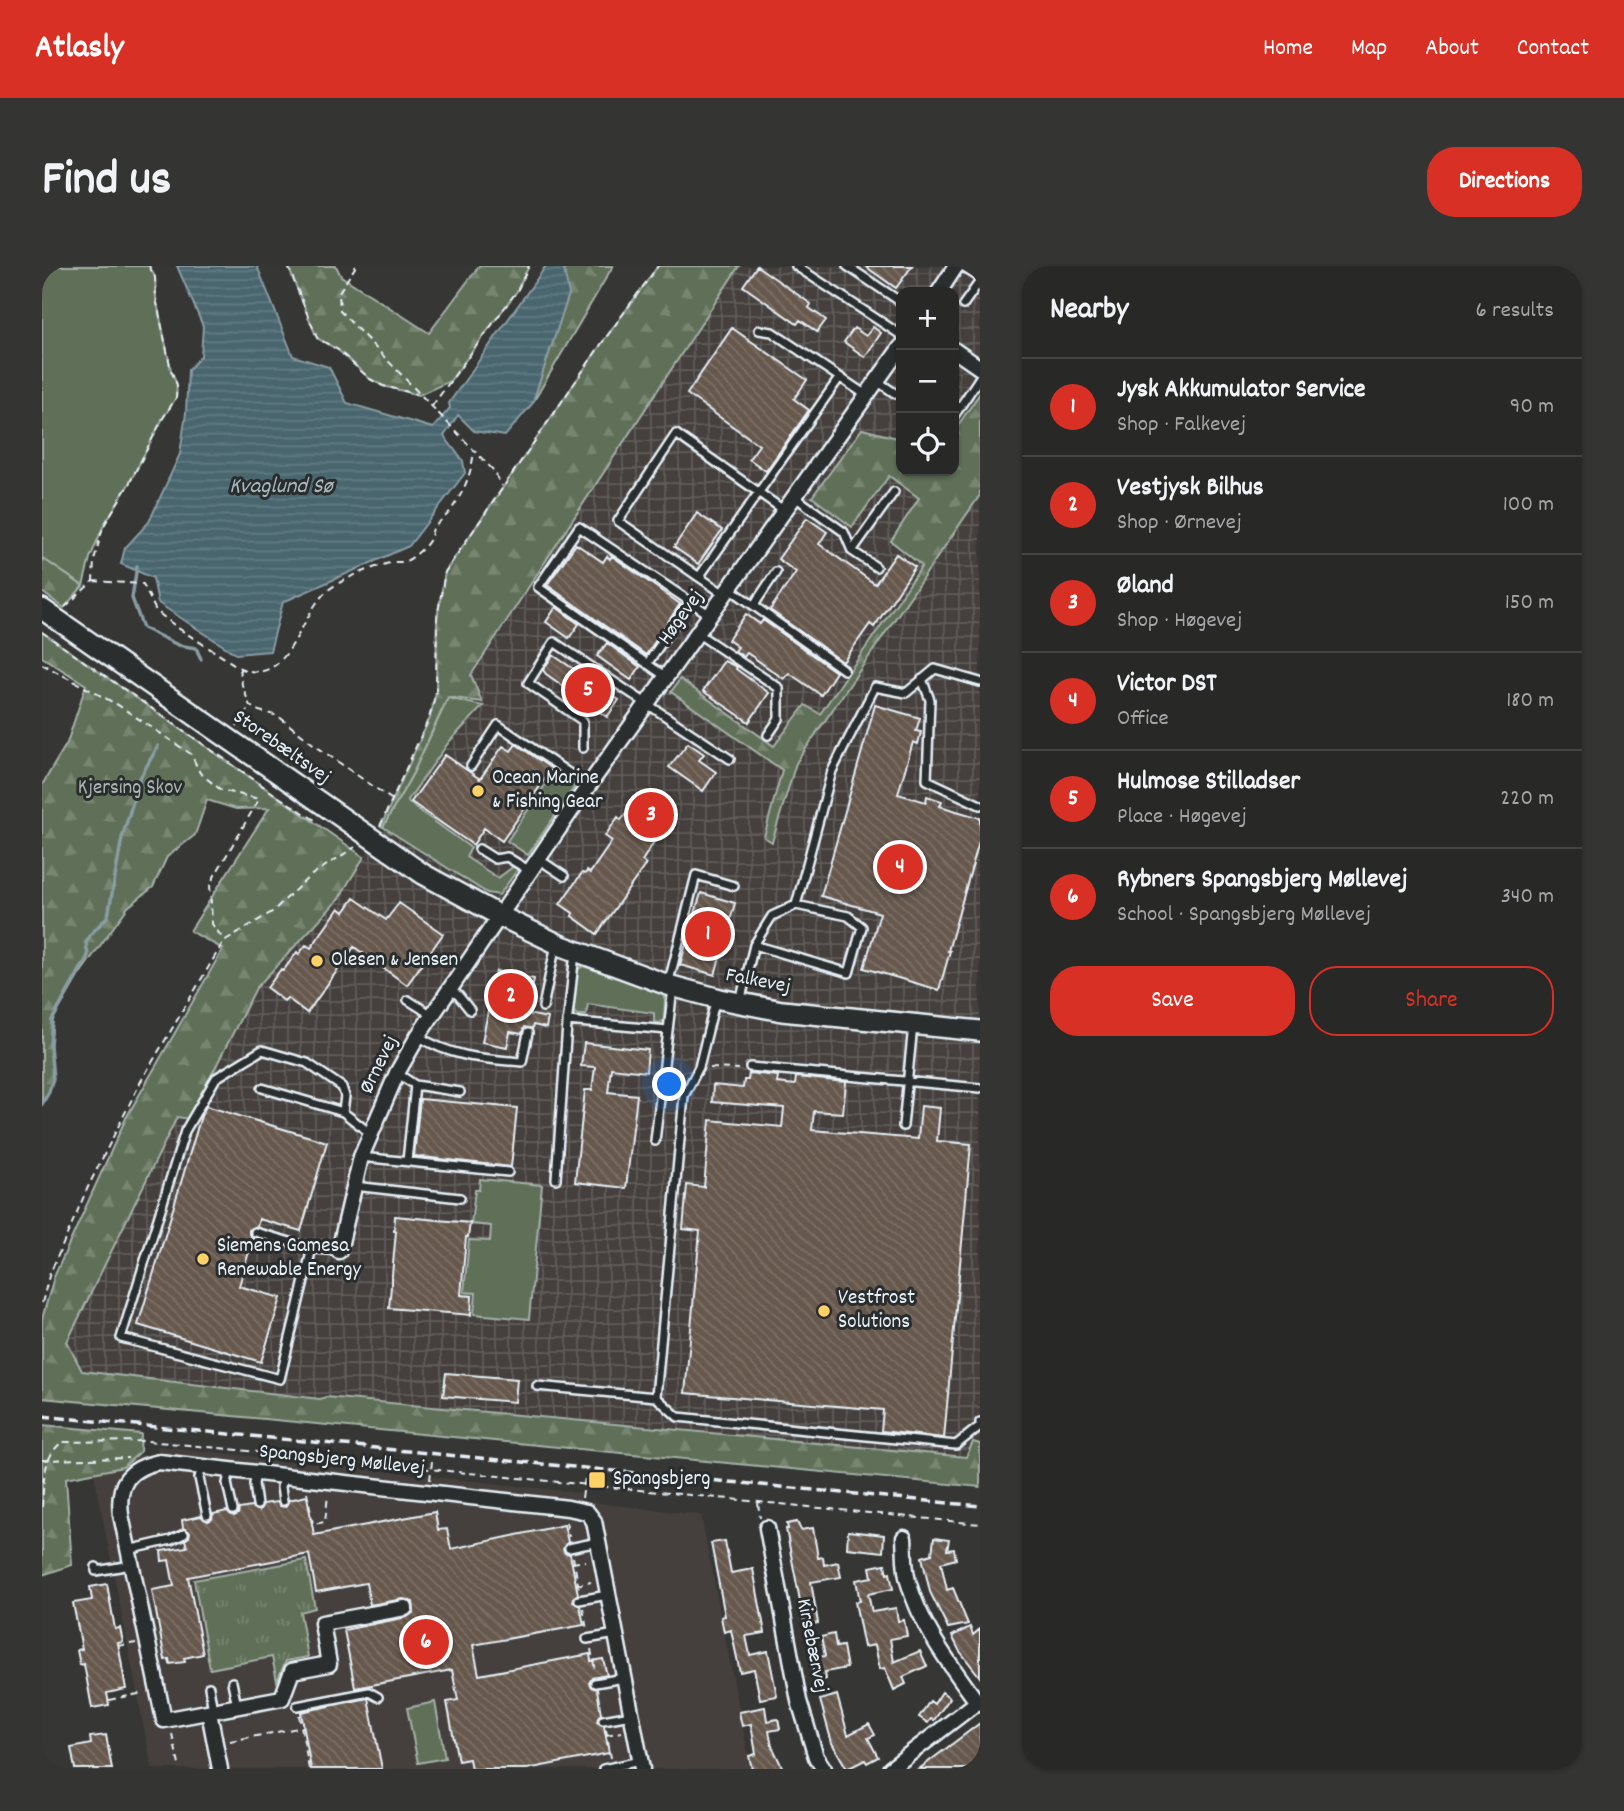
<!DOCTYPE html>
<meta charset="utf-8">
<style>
body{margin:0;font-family:Dekko,sans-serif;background:#343433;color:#f1f3f6}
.controls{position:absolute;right:21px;top:21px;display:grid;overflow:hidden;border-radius:14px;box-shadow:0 2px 5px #0004}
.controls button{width:63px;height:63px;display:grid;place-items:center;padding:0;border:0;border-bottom:2px solid #444;background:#282827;color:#f1f3f6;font:35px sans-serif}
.you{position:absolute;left:628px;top:819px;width:24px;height:24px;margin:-18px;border:5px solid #fff;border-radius:50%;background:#1a73e8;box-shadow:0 0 0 10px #1a73e833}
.badge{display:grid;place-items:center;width:46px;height:46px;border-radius:50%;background:#d93025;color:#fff;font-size:23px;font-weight:700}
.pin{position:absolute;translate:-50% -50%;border:4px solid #fff;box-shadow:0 2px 7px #0006}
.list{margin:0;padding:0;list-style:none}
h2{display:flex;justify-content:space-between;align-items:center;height:91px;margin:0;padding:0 28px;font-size:30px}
h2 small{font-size:23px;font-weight:400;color:#a5a6a7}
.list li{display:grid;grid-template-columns:46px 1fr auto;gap:21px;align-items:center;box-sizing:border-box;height:98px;padding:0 28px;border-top:2px solid #444}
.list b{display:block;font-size:26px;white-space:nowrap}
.list p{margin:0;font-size:23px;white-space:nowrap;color:#a5a6a7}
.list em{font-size:23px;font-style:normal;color:#a5a6a7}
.actions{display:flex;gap:14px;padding:21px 28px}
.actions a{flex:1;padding:16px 0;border:2px solid #d93025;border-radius:28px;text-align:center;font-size:24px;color:#d93025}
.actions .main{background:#d93025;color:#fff}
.icon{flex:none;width:38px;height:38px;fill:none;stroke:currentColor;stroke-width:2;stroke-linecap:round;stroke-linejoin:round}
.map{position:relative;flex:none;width:938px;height:1503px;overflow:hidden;border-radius:28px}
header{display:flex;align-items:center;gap:42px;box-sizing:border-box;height:98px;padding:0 35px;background:#d93025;color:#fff}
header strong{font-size:33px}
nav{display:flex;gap:38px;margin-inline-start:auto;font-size:24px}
.intro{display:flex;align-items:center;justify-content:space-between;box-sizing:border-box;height:168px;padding:0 42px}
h1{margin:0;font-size:49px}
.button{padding:18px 32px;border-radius:28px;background:#d93025;color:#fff;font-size:24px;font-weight:700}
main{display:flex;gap:42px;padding:0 42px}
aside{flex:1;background:#282827;border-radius:28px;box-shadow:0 2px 5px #0004}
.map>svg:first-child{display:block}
.built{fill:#44403c}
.industrial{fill:url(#industrial-grid);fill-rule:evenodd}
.grass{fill:#617058;stroke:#a4b0a8;stroke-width:2}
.forest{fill:url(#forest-firs);stroke:#a4b0a8;stroke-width:2}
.park{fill:url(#park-tufts);stroke:#a4b0a8;stroke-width:2}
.water{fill:url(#water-rules);stroke:#899da5;stroke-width:2}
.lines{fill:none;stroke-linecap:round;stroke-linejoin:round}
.stream{stroke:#899da5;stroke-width:3.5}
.building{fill:url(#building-back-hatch);stroke:#e8f1f8;stroke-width:2}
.lane-casing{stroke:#e8f1f8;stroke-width:12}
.street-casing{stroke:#e8f1f8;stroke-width:19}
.secondary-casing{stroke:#e8f1f8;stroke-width:24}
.path{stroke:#e8f1f8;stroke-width:2;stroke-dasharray:7 5;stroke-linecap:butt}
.lane{stroke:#2a2d2e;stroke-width:7}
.street{stroke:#2a2d2e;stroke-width:14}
.secondary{stroke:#2a2d2e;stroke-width:19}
.rail{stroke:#e8f1f8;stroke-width:3.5;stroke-dasharray:10 5;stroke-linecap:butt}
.poi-dot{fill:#ffd166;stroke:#2a2d2e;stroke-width:2.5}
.labels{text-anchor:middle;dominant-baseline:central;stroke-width:6;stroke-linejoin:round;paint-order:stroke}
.street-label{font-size:21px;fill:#e8f1f8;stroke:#2a2d2e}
.poi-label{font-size:21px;fill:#e8f1f8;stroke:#2a2d2e;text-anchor:start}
.park-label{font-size:21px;fill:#abb7b0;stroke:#2a2d2e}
.water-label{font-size:23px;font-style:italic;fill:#a8b9c0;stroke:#2a2d2e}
</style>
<header>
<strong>Atlasly</strong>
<nav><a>Home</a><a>Map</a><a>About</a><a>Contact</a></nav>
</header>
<div class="intro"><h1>Find us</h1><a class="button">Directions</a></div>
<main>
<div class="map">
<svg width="938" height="1503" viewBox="0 0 938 1503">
<defs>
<pattern id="industrial-grid" width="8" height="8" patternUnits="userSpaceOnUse" patternTransform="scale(1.75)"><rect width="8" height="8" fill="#44403c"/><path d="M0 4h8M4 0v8" fill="none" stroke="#5f5c59"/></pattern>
<pattern id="forest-firs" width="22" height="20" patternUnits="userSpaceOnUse" patternTransform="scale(1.75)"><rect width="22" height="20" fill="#617058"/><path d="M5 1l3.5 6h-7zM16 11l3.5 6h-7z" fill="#788571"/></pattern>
<pattern id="park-tufts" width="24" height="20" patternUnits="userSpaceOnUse" patternTransform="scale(1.75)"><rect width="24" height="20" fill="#617058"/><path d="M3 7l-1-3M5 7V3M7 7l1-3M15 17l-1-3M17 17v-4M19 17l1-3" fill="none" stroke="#788571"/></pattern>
<pattern id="water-rules" width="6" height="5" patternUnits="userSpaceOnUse" patternTransform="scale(1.75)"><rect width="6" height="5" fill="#49656d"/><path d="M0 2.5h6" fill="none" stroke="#637c83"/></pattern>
<pattern id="building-back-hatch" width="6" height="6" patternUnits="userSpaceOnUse" patternTransform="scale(1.75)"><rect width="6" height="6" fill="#66584d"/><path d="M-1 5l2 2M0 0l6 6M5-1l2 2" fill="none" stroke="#7c7067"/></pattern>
</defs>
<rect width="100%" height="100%" fill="#363634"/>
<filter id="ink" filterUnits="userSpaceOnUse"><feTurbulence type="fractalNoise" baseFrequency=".0143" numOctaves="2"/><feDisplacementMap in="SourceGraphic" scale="14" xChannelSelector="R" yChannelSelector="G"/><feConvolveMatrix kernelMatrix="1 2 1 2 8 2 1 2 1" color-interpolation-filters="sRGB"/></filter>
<g filter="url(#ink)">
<path class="built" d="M116,1180L539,1227L538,1235L659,1249L709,1503H110L48,1187L114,1189Z"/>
<path class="industrial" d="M697,0H938V1178L931,1176L924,1191L284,1131L278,1133L40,1105L25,1076L135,851L147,852L214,722L322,591L440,436L429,410ZM859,26H912V205H859Z"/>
<path class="grass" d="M0,0H107L113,11L114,32L129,104L135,119L134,132L121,152L88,216L61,261L48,292L41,320L0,292Z
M406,432L441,440L407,476L366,534L367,537L429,582L424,591L456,612L472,600L476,603L457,629L445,627L341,561L371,507Z
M512,506L533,520L486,589L465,575Z
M541,700L619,725L623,734L622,754L618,757L612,756V747L546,738L544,749H535L531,745L535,704Z
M438,913L500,919L487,1053L432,1048L434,1027L422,1026L427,974L448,975L449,960L429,958L433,924H437Z
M393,1436L403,1492L376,1497L365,1442Z"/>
<path class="forest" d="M246,0H294L299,10L387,67L437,0H487L475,25L408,115L377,129L341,120L328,113L296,84L275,72Z
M503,0H571L490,138L527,28L502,3Z
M616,0H697L429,409L440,436L406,431L371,507L341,561L339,560L388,452L394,426L395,352L403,306L560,77Z
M938,127V229L754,497L730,576L722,571L740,504L629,426L638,413L732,480L763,439L778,448L880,300L849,275L877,232L847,210L810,261L770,231L820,163L859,173V205H912V165Z
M0,292L41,320L22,342L0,326Z
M0,366L322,591L296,634L214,722L147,853L135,851L25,1076L40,1105L278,1133L284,1131L924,1191L931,1176L938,1178V1221L0,1132V1053L12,1011L84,852L181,683L148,665L227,542L194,543L165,534L153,569L125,591L111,621L86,641L37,709L11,754L8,779L11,813L7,826L0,838V519L25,477L44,419L0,391Z
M0,1159L99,1168L98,1186L81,1201L24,1212L30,1299L0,1309Z"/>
<path class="park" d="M264,1294L273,1342L258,1346L266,1391L244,1395L235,1415L230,1391L168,1403L152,1314Z"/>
<path class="water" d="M135,0H215L251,90L287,101L305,137L391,162L408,142L407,137L504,0H524L522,4L527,28L490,138L463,170L432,165L416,149L402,170L421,195L423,207L367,280L241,336L228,385L194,388L116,337L111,312L79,298L83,282L107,256L138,188L144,147L146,104L159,90L161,60Z"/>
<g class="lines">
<path class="stream" d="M95,300L90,332L101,362L136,379L154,382L159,393
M0,838L7,826L11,813L8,779L10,754L46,690L44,677L48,669L66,650L80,572L98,512L116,480"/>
</g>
<path class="building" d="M715,0L769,38L767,42L784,54L775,66L758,54L755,58L701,20Z
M823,0H870L854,22Z
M831,61L839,67L823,91L802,76L812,62L824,70Z
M690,62L765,114L752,133L767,144L724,205L707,193L717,179L645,128Z
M655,247L680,264L656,298L632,281Z
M765,252L785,266L777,278L833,318L854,288L873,301L832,361L828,358L801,396L728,344L754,306L736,293Z
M534,278L561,296L565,290L568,293L570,290L638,338L604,389L505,319Z
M514,341L537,358L527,372L504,356Z
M704,348L718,358L721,354L794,406L779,429L747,407L742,413L705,387L702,391L693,385L696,381L686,374Z
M565,377L598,401L589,414L555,390Z
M511,389L577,434L565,451L504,408L501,404Z
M682,395L695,401L694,403L727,427L707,456L661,425Z
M833,439L878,452L874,465L879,466L876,478L871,476L856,528L884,536L885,530L900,535L898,540L938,552V572L906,685H908L897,724L822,702L838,647L779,630Z
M646,477L662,488L657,494L674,506L661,525L627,501Z
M474,478L510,503L460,575L442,562L431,579L369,536L403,489L438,513L461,480L469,485Z
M589,541L620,563L600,595L604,598L555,668L530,650L531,647L518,638L540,607L543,608L545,605L548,607L570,575L563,570L576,551L579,554Z
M659,627L693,637L673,709L638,699Z
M312,632L344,654L357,637L401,668L365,719L312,681L265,747L245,732L242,735L225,722L239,703L241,705L255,686L257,688L264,679L269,682L297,642L302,646Z
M454,705L492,713L485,748L506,752L504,762L491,759L490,763L482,761L480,768L468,766L465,781L440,776Z
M542,777L606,784L604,806L569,802L566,826L595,829L584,922L533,916L543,824H550L553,801L539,800Z
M707,807L736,810L735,817L753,819L754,811L804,816L801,847L772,845L770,864L876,873L879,840L898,842L895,875L929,878L902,1172L839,1165L841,1144L643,1127L658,965L641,963L645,919L662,921L668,854L740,861L742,842L670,836L671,819L701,822L702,814H706Z
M378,833L475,842L469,901L372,890Z
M164,840L285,876L259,965L217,953L215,960L207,964V968L211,972L197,1020L239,1032L219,1096L96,1059L159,850Z
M353,950L428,957L426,971H424L419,1029L430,1030L429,1049L347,1042L354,965H352Z
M404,1107L475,1113L473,1136L401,1130Z
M265,1230L272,1269L393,1246L396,1264L405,1263L409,1283L522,1259L526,1276L521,1283L523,1287L528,1288L536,1328L532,1331L531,1336L538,1340L542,1359L431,1379L437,1409L548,1388L549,1395L561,1393L565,1409L550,1412L547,1417L549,1421L555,1423L559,1448L556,1451L555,1456L562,1460L567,1487L485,1503H429L427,1493L416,1495L405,1436L416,1434L410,1404L313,1422L302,1364L365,1351L372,1346L371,1336L361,1333L328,1339L324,1317L274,1326L267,1288L146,1311L161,1388L142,1392L143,1396L128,1398L127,1393L123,1394L110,1324L132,1320L127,1294L120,1295L119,1285L145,1281L143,1274L147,1271L148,1266L141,1262L140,1254L159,1250L166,1255L170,1253L171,1248L185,1245L192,1250L196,1248L197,1243L209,1241L217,1245L221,1238L235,1236L238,1240L243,1241L247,1234Z
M755,1256L759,1264L771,1262L776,1292L781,1291L782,1299L796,1296L799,1311L769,1316L776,1357L763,1360L744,1263H746L745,1258Z
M806,1265L842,1269L841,1286L805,1282Z
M892,1272L907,1274L905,1284L912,1283L914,1293L899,1297L905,1324L911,1322L926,1358L906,1362L888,1326L880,1291L890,1288Z
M683,1275L689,1307L711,1303L723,1367L704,1370L708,1389L726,1385L735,1430L718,1433L712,1403L698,1406L689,1364L682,1366L679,1351L683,1350L669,1277Z
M843,1298L845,1308L848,1307L851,1323L826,1328L830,1346L854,1342L856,1355L862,1354L865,1370L848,1373L852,1396L878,1385L885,1400L861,1411L864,1418L852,1424L843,1402L838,1403L833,1379L822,1381L813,1336L818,1335L814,1314L830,1311L828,1301Z
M65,1318L73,1363L78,1362L81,1376L76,1377L84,1423L65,1427L67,1439L50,1442L42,1398L38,1399L35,1384L40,1383L31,1337L50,1334L48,1321Z
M928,1361L931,1369L938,1363V1411L917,1384L910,1370Z
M792,1368L794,1381L801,1380L805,1402L783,1406L784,1413L773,1416L769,1392L783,1390L779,1371Z
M900,1426L908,1432L892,1454L889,1453L886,1457L877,1451L888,1435L892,1438Z
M795,1429L806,1469L827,1458L833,1469L826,1472L836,1491L825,1497L823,1494L805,1503L790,1477L778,1434Z
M326,1432L340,1503H269L259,1446Z
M723,1441L725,1455L736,1453L738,1463L727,1465L730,1480L741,1503H710L707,1490L714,1488L709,1458L700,1460L697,1446Z
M938,1457V1494L926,1503H877Z
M64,1469L70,1503H33L29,1482L49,1478L48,1471Z"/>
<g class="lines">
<g class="lane-casing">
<path id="lane" d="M754,0L859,69
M805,0L859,36
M919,0L938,12
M921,39L938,15
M717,64L730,66L824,129
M835,115L854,128
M912,150L938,111
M753,231L802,266L810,285L834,301
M810,285L852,226
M657,311L576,255L634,168L743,245
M687,322L802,404
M682,328L657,311L798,111
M712,339L734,306
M655,367L737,422V453L726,469
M605,398L648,335
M624,411L496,321L537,261L668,349
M880,413L888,434L885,514L938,539
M541,482V455L486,417L512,376L688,493
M429,500L456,459L546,520
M437,583L453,593L465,591L488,605
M498,594L522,610
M754,639L790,505L833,421L864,427L893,403L938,416
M626,719L654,609L692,620
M408,724L416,729L428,744
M366,734L390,749
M698,736L712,679L730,650L754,639L806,650L820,661L807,707L712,679
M501,741L514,678
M525,755L626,764
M376,770C408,791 443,793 480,796L486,767
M708,801L938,822
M355,807L373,819L418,826
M220,822L301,846L329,868
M861,860L871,759
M613,875L631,722
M319,891L466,906
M365,895L373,819
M514,913L525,759L533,687
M312,920L418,932
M213,966L273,983L297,985
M270,982L238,1113L79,1072L143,865L174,812L220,784L265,797L300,821L303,830L301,846
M495,1120L614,1131L642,830L657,801L674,732
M614,1131L636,1151L914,1179L938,1160V1156
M160,1201L157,1212L165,1249
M188,1204L185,1217L191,1244
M214,1207L212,1218L215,1239
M241,1235L239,1221L241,1210
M527,1282L556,1276
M86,1284L129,1274L142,1268
M54,1301V1305L89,1299
M537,1334L566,1329
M545,1373L574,1368
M190,1416L195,1440
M553,1417L582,1412
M167,1421L171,1445
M255,1440L327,1426L336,1431
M561,1454L589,1449
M561,1503L598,1495"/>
</g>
<g class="street-casing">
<path id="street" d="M897,26L914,0
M912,84L938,102
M297,985L319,891L355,807L376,770L537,533L859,81
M725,1262L757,1435L774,1491L782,1503
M862,1272C863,1285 862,1301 866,1315C879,1361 908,1398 935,1436
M363,1342L280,1357L287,1398L250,1405L240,1432L122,1454L79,1249C75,1218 86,1202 117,1196L526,1242L545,1246L552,1255L600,1503
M167,1446L178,1503
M848,1503L938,1434"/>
</g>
<g class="secondary-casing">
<path id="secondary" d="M0,343L381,608L458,650L520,680L626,719L678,733L740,745L938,765"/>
</g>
<path class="path" d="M246,0L275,72L296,84L328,113L341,120L375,128
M314,0L297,26L298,45L452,205L460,220
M390,140L475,25L487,0
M51,315L101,318L114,345L136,362L198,402C247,423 257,349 285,325C301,312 329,302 348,297C353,295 360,297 364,295C371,292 385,280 388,273C391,267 388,269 391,263C396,256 404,251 409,244C422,226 430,206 432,184
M23,341L51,315L52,294L61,261L88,216L121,152L134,132L135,119L129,104L114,32L113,11L107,0
M0,366L237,531L276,556
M0,398L76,439L149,488L158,507L179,524L217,533L168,618L170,658L182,674
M198,402L200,419L208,440L217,445L236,450L275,481L349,533
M195,460L207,441
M338,560L387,452L394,426L395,352L403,306L560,77L616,0
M668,802L697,803
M0,1037L7,1010L46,921L99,815L182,675L230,646L268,610L313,581
M0,1194L86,1192
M388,1214L390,1195
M265,1226L271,1258L283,1256L286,1229
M540,1232L543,1212
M716,1237L718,1252
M0,1241C2,1216 0,1192 20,1176L106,1175L938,1258
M524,1256L527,1271
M531,1291L537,1323
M530,1297L544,1295
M534,1319L549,1316
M541,1342L545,1364
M76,1380L94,1377
M549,1383L553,1405
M67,1434L101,1427
M257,1449L267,1503
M564,1463L569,1492
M130,1468L138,1503
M564,1469L580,1466
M188,1475L261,1461"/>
<use href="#lane" class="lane"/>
<use href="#street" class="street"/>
<use href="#secondary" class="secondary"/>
<path class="rail" d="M0,1150L938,1240"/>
</g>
</g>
<g class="poi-dot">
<circle cx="436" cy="525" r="7"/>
<circle cx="275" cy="695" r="7"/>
<circle cx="161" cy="993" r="7"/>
<circle cx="782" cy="1045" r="7"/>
<rect x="546" y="1205" width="18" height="18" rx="3.5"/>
</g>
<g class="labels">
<g class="street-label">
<text transform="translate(640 352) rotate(-54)">Høgevej</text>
<text transform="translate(239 482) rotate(35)">Storebæltsvej</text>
<text transform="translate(716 716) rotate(11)">Falkevej</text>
<text transform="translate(338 799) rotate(-64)">Ørnevej</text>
<text transform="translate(300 1195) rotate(6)">Spangsbjerg Møllevej</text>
<text transform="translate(769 1380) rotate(79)">Kirsebærvej</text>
</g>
<g class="poi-label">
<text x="450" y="513">Ocean Marine<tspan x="450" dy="24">&amp; Fishing Gear</tspan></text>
<text x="289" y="695">Olesen &amp; Jensen</text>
<text x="175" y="981">Siemens Gamesa<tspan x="175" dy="24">Renewable Energy</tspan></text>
<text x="796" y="1033">Vestfrost<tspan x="796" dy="24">Solutions</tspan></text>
<text x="571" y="1214">Spangsbjerg</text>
</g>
<g class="park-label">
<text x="88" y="523">Kjersing Skov</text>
</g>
<g class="water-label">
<text x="239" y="221">Kvaglund Sø</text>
</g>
</g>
</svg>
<div class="controls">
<button>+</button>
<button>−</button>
<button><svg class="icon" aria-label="locate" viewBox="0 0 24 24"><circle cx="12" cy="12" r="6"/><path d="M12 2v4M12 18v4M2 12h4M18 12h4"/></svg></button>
</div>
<div class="you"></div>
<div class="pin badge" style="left:666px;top:668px">1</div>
<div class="pin badge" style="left:469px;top:730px">2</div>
<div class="pin badge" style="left:609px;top:549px">3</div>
<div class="pin badge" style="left:858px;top:601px">4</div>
<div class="pin badge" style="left:546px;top:424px">5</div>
<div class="pin badge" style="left:384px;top:1376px">6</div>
</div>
<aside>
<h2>Nearby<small>6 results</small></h2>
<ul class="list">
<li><span class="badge">1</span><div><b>Jysk Akkumulator Service</b><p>Shop · Falkevej</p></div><em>90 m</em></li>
<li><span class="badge">2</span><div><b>Vestjysk Bilhus</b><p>Shop · Ørnevej</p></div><em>100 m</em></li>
<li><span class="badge">3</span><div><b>Øland</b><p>Shop · Høgevej</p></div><em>150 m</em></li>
<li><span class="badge">4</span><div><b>Victor DST</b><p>Office</p></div><em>180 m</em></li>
<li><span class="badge">5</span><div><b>Hulmose Stilladser</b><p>Place · Høgevej</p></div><em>220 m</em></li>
<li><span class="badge">6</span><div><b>Rybners Spangsbjerg Møllevej</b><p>School · Spangsbjerg Møllevej</p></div><em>340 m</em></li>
</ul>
<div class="actions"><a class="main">Save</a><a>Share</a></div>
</aside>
</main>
